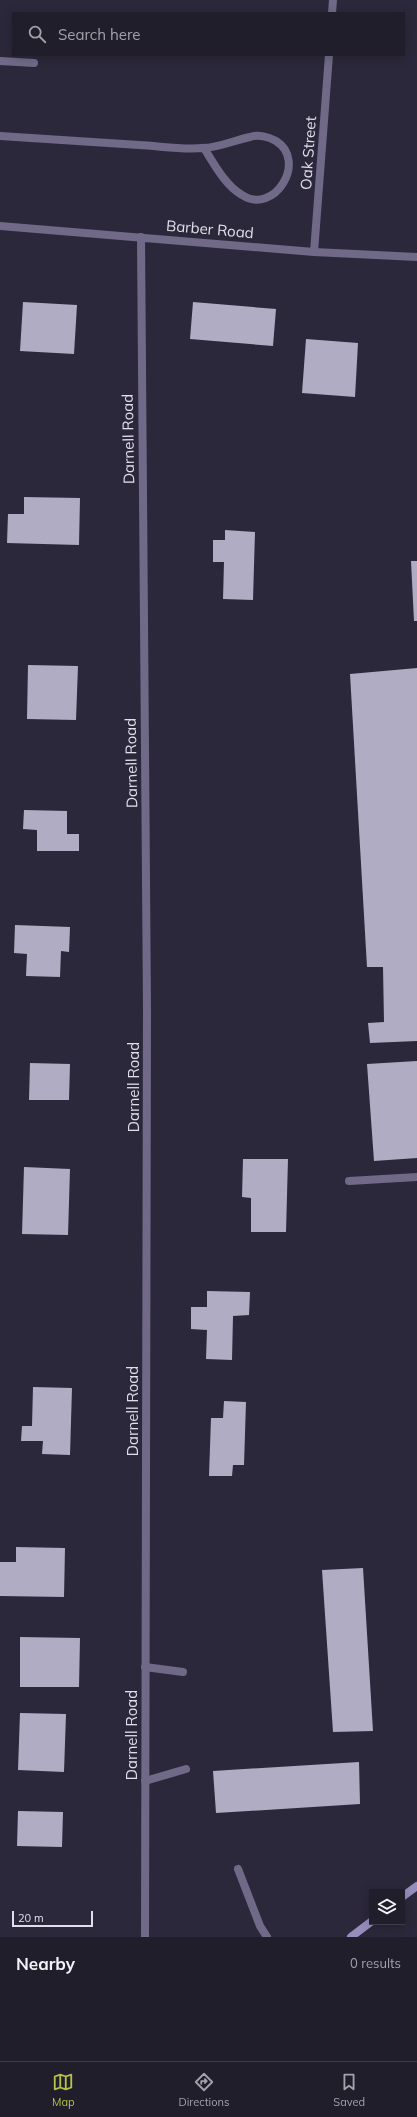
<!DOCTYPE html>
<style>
body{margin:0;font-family:Mulish,sans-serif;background:#2d2b38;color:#f1f3f6}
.controls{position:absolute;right:12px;bottom:12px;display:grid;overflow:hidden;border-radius:0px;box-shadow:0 2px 10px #0003}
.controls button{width:36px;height:36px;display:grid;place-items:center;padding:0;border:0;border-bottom:1px solid #3e3c48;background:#211e2c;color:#f1f3f6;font:20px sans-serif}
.scale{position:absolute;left:12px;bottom:10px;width:81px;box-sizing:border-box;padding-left:4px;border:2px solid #e1deeb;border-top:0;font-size:11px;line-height:14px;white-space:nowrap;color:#e1deeb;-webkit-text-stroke:3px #2c283b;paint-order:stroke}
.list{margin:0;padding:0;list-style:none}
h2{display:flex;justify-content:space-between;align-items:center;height:52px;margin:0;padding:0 16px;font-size:17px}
h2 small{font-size:13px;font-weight:400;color:#a2a2a9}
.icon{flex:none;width:22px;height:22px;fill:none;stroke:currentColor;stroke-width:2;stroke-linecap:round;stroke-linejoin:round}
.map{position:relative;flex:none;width:417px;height:1937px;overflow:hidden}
.search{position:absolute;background:#211e2c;box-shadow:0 2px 10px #0003;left:12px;right:12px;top:12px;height:44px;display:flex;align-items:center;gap:10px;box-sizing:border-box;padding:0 14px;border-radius:0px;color:#a2a2a9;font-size:15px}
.sheet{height:124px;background:#211e2c}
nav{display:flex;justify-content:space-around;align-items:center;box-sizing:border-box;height:56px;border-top:1px solid #3e3c48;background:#211e2c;font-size:11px;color:#a2a2a9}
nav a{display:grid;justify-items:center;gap:2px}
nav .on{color:#b6c148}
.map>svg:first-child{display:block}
.building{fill:#b0acc4}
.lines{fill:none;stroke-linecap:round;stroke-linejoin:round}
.service{stroke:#706a88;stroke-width:8}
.minor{stroke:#706a88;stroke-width:8}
.secondary{stroke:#978dbd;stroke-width:8}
.labels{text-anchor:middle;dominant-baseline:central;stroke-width:4;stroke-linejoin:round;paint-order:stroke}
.street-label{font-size:15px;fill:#e1deeb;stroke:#2c283b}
</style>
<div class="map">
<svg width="417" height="1937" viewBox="0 0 417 1937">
<rect width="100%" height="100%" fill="#2c283b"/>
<path class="building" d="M23,302L77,305L74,354L20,351Z
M193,302L276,309L273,346L190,339Z
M306,339L358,343L355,397L302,393Z
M24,497L80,498L79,545L7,543L8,514H24Z
M225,530L255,532L253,600L223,599L224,562H213V540H225Z
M411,561H417V621H414Z
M28,665L78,666L76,720L27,719Z
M417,668V1041L370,1043L368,1023L384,1022L383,967H367L350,674Z
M24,810L67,811V834H79V851H37V830L23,829Z
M15,925L70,927L69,952L61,951L60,977L26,976L27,954L14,953Z
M417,1061V1158L374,1161L367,1064Z
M30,1063L70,1064L69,1100H29Z
M243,1159H288L286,1232H251V1198L242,1197Z
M24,1167L70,1169L68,1235L22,1234Z
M207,1291L250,1292L249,1315L233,1316L232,1360L206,1359L207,1330L191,1329V1307H207Z
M33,1387L72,1388L70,1455L42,1454L43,1441H21L22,1426H32Z
M224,1401L246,1402L244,1465H233L232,1476H209L211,1418H223Z
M16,1547L65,1548L64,1597L0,1596V1562H16Z
M363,1568L373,1731L333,1732L322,1570Z
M20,1637L80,1638L79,1687H20Z
M20,1713L66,1714L64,1772L18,1770Z
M359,1762L360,1804L216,1813L213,1771Z
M18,1811L63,1812L62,1847L17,1846Z"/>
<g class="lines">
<path class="service" d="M0,61L34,63
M0,136C46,139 93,142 139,145C160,146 182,150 203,148C218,148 235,140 250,137C258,134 269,137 276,141C308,161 274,216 242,195C225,185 214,164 204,148
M349,1181L417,1177
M145,1667L183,1672
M145,1781L186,1769
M238,1869L260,1926L267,1937"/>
<path class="minor" d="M332,13L333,0
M0,226L314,252L417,257
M141,237L147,1009L145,1937
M314,252L329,55"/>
<path class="secondary" d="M402,1897L417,1886
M351,1937L372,1921"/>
</g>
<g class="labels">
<g class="street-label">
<text transform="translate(308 153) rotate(-86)">Oak Street</text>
<text transform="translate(210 229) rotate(5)">Barber Road</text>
<text transform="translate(128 439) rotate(-91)">Darnell Road</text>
<text transform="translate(131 763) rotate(-91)">Darnell Road</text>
<text transform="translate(133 1087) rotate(-90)">Darnell Road</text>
<text transform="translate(132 1411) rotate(-90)">Darnell Road</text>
<text transform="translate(131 1735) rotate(-90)">Darnell Road</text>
</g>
</g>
</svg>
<div class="controls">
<button><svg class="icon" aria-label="layers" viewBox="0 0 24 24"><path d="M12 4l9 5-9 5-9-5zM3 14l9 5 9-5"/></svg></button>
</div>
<div class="scale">20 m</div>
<div class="search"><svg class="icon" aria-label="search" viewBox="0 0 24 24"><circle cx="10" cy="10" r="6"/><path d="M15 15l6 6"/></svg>Search here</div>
</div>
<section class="sheet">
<h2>Nearby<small>0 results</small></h2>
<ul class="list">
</ul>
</section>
<nav>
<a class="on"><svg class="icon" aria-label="map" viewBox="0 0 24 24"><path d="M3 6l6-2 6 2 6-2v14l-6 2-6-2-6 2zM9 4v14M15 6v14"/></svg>Map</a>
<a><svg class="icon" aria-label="directions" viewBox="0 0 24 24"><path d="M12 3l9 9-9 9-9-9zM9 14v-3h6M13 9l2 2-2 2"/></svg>Directions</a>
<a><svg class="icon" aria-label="saved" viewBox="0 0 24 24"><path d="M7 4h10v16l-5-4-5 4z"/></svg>Saved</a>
</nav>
